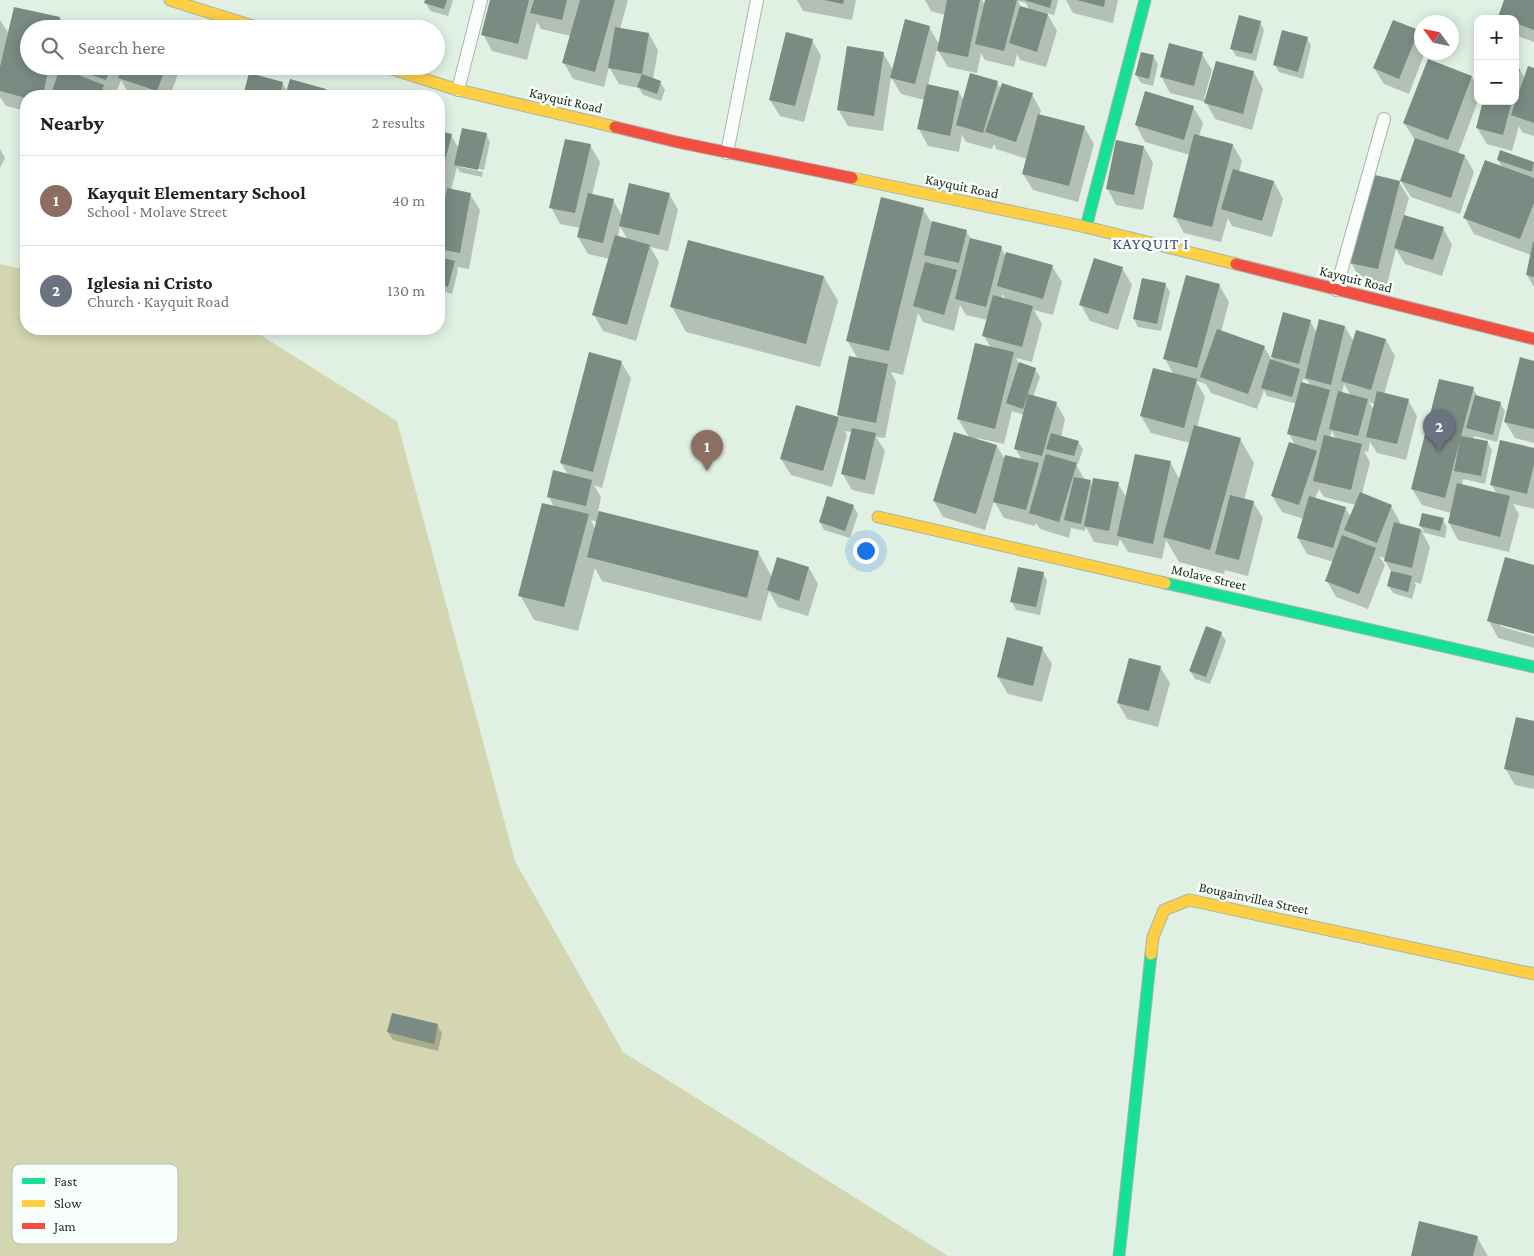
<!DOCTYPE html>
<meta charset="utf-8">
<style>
body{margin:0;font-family:"Crimson Pro",serif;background:#f6f6f6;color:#202124}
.controls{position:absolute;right:15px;top:15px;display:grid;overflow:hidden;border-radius:10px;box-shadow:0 2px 12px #0003}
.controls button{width:45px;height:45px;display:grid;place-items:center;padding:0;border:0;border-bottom:1px solid #e0e0e0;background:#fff;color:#202124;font:25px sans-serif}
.compass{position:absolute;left:1414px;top:15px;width:45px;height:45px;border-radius:50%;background:#fff;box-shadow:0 2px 12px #0003;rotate:303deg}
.you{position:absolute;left:865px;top:550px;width:18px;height:18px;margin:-12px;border:4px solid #fff;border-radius:50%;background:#1a73e8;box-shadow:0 0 0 8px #1a73e833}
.badge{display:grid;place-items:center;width:32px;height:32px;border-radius:50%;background:#7c3aed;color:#fff;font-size:16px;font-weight:700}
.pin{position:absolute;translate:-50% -41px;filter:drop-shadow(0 1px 2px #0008)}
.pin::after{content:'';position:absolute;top:26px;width:18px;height:15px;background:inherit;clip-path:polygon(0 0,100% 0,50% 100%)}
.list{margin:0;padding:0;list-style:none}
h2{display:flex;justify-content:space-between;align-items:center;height:65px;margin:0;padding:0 20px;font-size:21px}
h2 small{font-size:16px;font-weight:400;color:#757577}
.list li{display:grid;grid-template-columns:32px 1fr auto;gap:15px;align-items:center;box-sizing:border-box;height:90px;padding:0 20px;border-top:1px solid #e0e0e0}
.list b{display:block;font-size:19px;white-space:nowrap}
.list p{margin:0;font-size:16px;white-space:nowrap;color:#757577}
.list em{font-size:16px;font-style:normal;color:#757577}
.icon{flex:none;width:28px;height:28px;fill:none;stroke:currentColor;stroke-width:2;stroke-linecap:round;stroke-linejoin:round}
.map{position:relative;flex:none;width:1534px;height:1256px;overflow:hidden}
.search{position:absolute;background:#fff;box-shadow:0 2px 12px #0003;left:20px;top:20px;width:425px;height:55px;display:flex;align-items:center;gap:12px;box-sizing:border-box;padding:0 18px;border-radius:28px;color:#757577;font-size:19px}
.panel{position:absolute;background:#fff;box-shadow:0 2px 12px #0003;left:20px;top:90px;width:425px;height:245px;border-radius:20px}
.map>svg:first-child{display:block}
.forest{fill:#d3d6b0}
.shadow{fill:#0003;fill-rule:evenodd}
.building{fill:#798b82}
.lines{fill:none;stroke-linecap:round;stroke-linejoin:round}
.lane-casing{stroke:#a7b5aa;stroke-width:14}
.fast-casing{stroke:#a7b5aa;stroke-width:13}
.slow-casing{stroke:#a7b5aa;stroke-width:13}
.jam-casing{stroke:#a7b5aa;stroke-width:13}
.lane{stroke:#fafdfb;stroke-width:12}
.fast{stroke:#16e098;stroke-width:11}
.slow{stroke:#ffcf43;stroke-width:11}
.jam{stroke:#f24e42;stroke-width:11}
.labels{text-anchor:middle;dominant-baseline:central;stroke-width:5;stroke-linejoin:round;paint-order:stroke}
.street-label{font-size:14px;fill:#1e2920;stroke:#f8fef9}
.quarter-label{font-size:16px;letter-spacing:1px;fill:#404b88;stroke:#f8fef9}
.key{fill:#f8fef9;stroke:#b7beb8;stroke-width:1}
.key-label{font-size:14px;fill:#1e2920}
</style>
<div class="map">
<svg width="1534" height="1256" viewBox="0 0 1534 1256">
<rect width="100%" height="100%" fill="#e0f1e3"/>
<path class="forest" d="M0,264L26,270V329H251L397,421L515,861L623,1052L948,1256H0Z"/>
<path class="shadow" d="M427,0H453L448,16L430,11L426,3Z
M491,0H628L620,29L649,34L658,50L653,79L660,82L665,90L661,101L643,95L639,88L619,84L609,67L604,87L573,79L564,63L571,36L541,29L537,22L527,60L492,51L483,34Z
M797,0H856L852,20L803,11Z
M925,0H982L985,5L986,0H1057L1058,1L1054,15L1047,13L1057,31L1046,67L1020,60L1017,54L1014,67L985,60L981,53L977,73L948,67L937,49L928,85L959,92L964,101L997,82L1001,90L1032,94L1041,111L1039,116L1084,127L1094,144L1078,202L1033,190L1023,174L1027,159L996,149L994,144L992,149L966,142L962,135L959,152L928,146L919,129L925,100L901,94L891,77L883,131L848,126L838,109L883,53L893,70L929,27L939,44L945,15L931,11ZM1018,1L1026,3L1029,10L1021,7Z
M1066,0H1118L1113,23L1073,13Z
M1506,0H1534V42L1515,35V19H1501L1500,17Z
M60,18L66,29H29V66H177L179,71L170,96H136L129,94L121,80L115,96L108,94L109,96H26V111L6,106L0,97V20L9,34Z
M1260,22L1264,30L1256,61L1236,56L1231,48Z
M1418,31L1422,38V52H1425L1409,94L1384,84L1374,68Z
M1307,38L1311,46L1303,79L1279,72L1274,64Z
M812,40L821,56L804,122L780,116L770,100Z
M1202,54L1212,70L1204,99H1207L1217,62L1254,73L1263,89L1252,130L1215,119L1206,102L1170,93L1161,76Z
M1153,56L1158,64L1153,86L1141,83L1136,75Z
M1515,69L1520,70L1525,79L1534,69V136L1522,132L1519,126L1512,151L1487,144L1477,128L1484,101H1515Z
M250,75L282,83L288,92L325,90L329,96H244Z
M1472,77L1478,88V101L1458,154L1465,156L1474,172L1460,214L1411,197L1401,181L1415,140L1404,123Z
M1193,107L1203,123L1199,136L1233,145L1242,161L1239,172L1274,182L1283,199L1272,237L1232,226L1228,218L1221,242L1184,233L1175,217L1190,155L1145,142L1136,125Z
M439,132L451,135L459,149L486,134L490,142L484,170L460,165V167L483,172L482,177L460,172L457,167L451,190L470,194L480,210L469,269L457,267L458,270L452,294L439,290V258L443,259L439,252V237L443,213L439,212Z
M590,145L600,162L592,195L613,200L622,216L669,194L678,210L668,251L650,247L659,262L636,341L603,331L594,315L610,259L588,254L578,237L581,228L560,224L551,207ZM620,226L628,240L618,237Z
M1144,147L1153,163L1143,210L1116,205L1107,188Z
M0,149L5,158L0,168Z
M1501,152L1534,163V287L1527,275L1531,255L1474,234L1465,218L1503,168L1498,160Z
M1399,182L1409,198L1404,216L1443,228L1452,245L1442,276L1405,264L1396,249L1387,285L1360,279L1351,262Z
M923,209L933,225L966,231L971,239L1001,247L1006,257L1052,266L1062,282L1053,315L1034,310L1042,324L1032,362L1016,358L1019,364L1035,369L1040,377L1033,397L1056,403L1065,419L1061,437L1078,442L1083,449L1078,464L1075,463L1085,480L1090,482L1093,486L1118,484L1127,498L1170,462L1180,480L1190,443L1151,433L1141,416L1174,375L1165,359L1219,285L1229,302L1221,332L1264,347L1272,360L1284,314L1310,321L1317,333L1345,327L1354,342L1386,340L1395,356L1384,394L1408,400L1417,416L1406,460L1377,453L1370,442L1368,452L1364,451L1370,462L1362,494L1391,506L1400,522L1399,525L1424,531L1420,525L1443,520L1447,527L1445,538L1422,532L1430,547L1421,584L1414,582L1416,585L1412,599L1393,593L1388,586L1392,573L1385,561L1386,559L1379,556L1385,565L1368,609L1336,597L1327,581L1334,562L1307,554L1298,538L1304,519L1282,512L1272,496L1295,445L1289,433L1297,404L1267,396L1264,390L1257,409L1211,393L1206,384L1196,381L1205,397L1197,427L1240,439L1254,463L1244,500L1253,502L1263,518L1248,576L1225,570L1224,574L1179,562L1166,540L1162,559L1128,552L1120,539L1118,546L1094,542L1086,527L1085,531L1071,528L1069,538L1040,529L1036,523L1035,526L1004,518L994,501L985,530L943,517L934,501L969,437L958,419L991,348L984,336L988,320L966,315L960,305L954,331L923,322L918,313L903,375L891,372L896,382L885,438L876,437L885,451L874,495L852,490L842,473L852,432L845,431L847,435L832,487L791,475L781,459L796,407L840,419L838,415L858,359L847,340ZM1002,294L1006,300L1001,299ZM1303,379L1307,380L1311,386L1302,384ZM1344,384L1351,396L1342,393ZM1369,402L1375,404L1374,410ZM1012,411L1024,415L1015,448L1022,460H1005L997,446L976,440L977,438L1004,444ZM1332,431L1336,439L1330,437ZM1319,489L1324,497L1356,505L1351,517L1345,508L1315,499Z
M1122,268L1132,285L1118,330L1090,321L1081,305Z
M824,277L838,301L820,367L686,332L672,307Z
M1165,284L1170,292L1161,331L1138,327L1134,319Z
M621,362L631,378L602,488L594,485L601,497L598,512L758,552L772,577L809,568L818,584L808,616L778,607L769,591L761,621L602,581L595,568L578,631L534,620L520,595L554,507L549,497L568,475L561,463ZM591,520L597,522L595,529Z
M1534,362V443L1515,438L1505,422Z
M1473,388L1478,397L1500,403L1505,411L1497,442L1474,436L1473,439L1487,442L1492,450L1485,484L1463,479L1462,486L1497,494L1491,484L1534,450V509L1513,504L1519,514L1509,552L1458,540L1449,523L1451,513L1422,505L1412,489Z
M853,506L858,514L850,538L824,530L820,522Z
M1534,567V633L1500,624V626L1534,636V648L1498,638L1489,621Z
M1043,573L1047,581L1040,615L1016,610L1012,602Z
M1221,633L1226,641L1210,684L1195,679L1190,671Z
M1042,648L1052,664L1042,702L1008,694L998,677Z
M1160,667L1170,683L1158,727L1127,719L1118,703Z
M1534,722V789L1515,785L1505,768Z
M437,1025L442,1033L438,1051L393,1040L388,1032Z
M1477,1237L1488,1256H1412Z"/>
<path class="building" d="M425,0H447L444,9L424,3Z
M490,0H529L518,44L481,35Z
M534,0H567L562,20L530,13Z
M580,0H615L595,72L562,63Z
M824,0H844L843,4Z
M947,0H980L968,57L937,51Z
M985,0H1017L1004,51L975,44Z
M1024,0H1052L1050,8Z
M1077,0H1105L1104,7Z
M1504,0H1534V30L1515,23V19H1504L1498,17Z
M1020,6L1048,14L1037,52L1009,43Z
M14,7L60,17L58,29H29V66H49L43,96H26V98L0,91V67Z
M1239,15L1261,21L1252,54L1230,49Z
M905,19L930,26L915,84L890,78Z
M1393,20L1419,30L1399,79L1373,68Z
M615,27L649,33L642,74L608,68Z
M1282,30L1308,37L1298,72L1273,65Z
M786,32L813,39L795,106L769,100Z
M1169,43L1203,52L1194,86L1160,77Z
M847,46L884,52L874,116L837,110Z
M1141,52L1154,55L1149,79L1135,75Z
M1428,59L1472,76L1448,140L1403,123Z
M1216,61L1254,71L1243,114L1204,103Z
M66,66H111L106,80Z
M122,66H166L157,91L118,78Z
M1528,66L1534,68V123L1511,115Z
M60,68L104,85L100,96H58L51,94Z
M1515,68L1520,69L1516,86H1515Z
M249,73L283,82L280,96H243Z
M970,73L998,81L983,133L956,125Z
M642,74L661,81L657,94L637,87Z
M290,79L326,89L324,96H285Z
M1002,83L1033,93L1016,142L985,132Z
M927,84L959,91L950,136L917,129Z
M1145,91L1194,106L1184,140L1135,125Z
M1483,101H1512L1503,135L1476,128Z
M1038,114L1085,126L1069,186L1022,174Z
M462,128L487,133L478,170L454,165Z
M439,131L452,134L439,184Z
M1194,134L1233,144L1212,227L1173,217Z
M1415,138L1465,155L1451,198L1400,181L1378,269L1349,263L1371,174L1400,181Z
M565,139L591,144L575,213L549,208Z
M1116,140L1144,146L1134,195L1106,189Z
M1500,150L1534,162L1532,172L1497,160Z
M1485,160L1534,178V203L1520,239L1463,218Z
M1233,169L1274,181L1262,221L1221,209Z
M629,183L670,193L659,235L619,226Z
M447,188L471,193L460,253L439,249V231Z
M439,191L442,192L439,204Z
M588,193L614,199L603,243L577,237Z
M881,197L924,208L889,351L846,341Z
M1404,215L1444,227L1433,260L1394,248Z
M932,221L967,230L959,263L924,255Z
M615,235L650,245L627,325L592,315Z
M970,238L1002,246L986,307L955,299Z
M688,240L824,276L806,344L670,307Z
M1533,242H1534V277L1526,275Z
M1006,252L1053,265L1043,299L997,286Z
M439,257L455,261L448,287L439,284Z
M1094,258L1123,267L1108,314L1079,305Z
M925,262L957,270L944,315L913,306Z
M1186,275L1220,284L1197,368L1163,359Z
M1142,278L1166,283L1157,324L1133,319Z
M993,295L1033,306L1022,347L982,336Z
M1283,312L1311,320L1299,364L1271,357Z
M1319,319L1345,326L1331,385L1305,378Z
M1217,329L1265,346L1248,394L1200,377Z
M1356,330L1386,339L1371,390L1341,381Z
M975,343L1014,352L995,429L957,419Z
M589,352L622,361L593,472L560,463Z
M849,356L888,364L876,423L837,415Z
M1520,357L1534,361V429L1504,422Z
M1270,359L1300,369L1292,397L1261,388Z
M1019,362L1036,368L1023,409L1006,403Z
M1153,368L1197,379L1184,428L1140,416Z
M1439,379L1474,387L1461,436L1488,441L1481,476L1454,471L1460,440L1445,498L1411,489Z
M1301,382L1330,390L1316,441L1287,434Z
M1338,391L1368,399L1358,436L1329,429Z
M1377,391L1409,399L1397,444L1366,437Z
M1028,394L1057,402L1042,456L1014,449Z
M1475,395L1501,402L1493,435L1466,428Z
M796,405L839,417L823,471L780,459Z
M1194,425L1241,438L1210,550L1163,537Z
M852,428L876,433L865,480L841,474Z
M954,432L997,445L976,514L933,501Z
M1051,433L1079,441L1074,456L1046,449Z
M1324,435L1362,444L1351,490L1313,481Z
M1500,440L1534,448V464L1527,494L1490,485Z
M1289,442L1317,451L1299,505L1271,496Z
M1046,454L1077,463L1059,522L1029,513Z
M1135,454L1171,461L1153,544L1117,536Z
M1005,455L1039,463L1026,510L993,502Z
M553,470L592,480L586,506L547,497Z
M1074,477L1091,480L1081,524L1064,520Z
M1093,478L1119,482L1109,531L1084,526Z
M1457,483L1510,496L1500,537L1448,523Z
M1360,492L1392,505L1377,543L1344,530Z
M1230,495L1254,501L1239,560L1215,554Z
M827,496L854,505L845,531L819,522Z
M1309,496L1346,507L1333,548L1297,538Z
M542,503L589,514L564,607L518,596Z
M599,511L759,551L747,598L587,557Z
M1422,513L1444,518L1440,531L1419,526Z
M1394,522L1421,529L1412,568L1384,561Z
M1342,535L1376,548L1359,594L1325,581Z
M777,557L809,567L799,601L767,590Z
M1505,557L1534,565V634L1487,621Z
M1018,567L1044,572L1036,607L1010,602Z
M1391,571L1412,576L1408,592L1387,586Z
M1206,626L1222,632L1206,677L1189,671Z
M1007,637L1043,647L1033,686L997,677Z
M1129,658L1161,666L1149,711L1117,703Z
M1516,717L1534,721V776L1504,769Z
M392,1013L438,1024L434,1044L387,1032Z
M1419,1221L1478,1236L1473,1256H1411Z"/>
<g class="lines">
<g class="lane-casing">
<path id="lane" d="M458,90L481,0
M727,153L757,0
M1336,290L1384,119"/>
</g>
<g class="fast-casing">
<path id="fast" d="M1086,227L1145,0
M1165,583L1534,667
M1119,1256L1151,954"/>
</g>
<g class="slow-casing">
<path id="slow" d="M170,0L262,29
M383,66L458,90L615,127
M852,178L1086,227L1236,264
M878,517L1165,583
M1151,954L1153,937L1164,910L1189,900L1534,974"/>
</g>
<g class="jam-casing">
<path id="jam" d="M615,127L677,142L852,178
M1236,264L1534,339"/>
</g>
<use href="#lane" class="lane"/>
<use href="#fast" class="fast"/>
<use href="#slow" class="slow"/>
<use href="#jam" class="jam"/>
</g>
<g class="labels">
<g class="street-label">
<text transform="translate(566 100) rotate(13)">Kayquit Road</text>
<text transform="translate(962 186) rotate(12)">Kayquit Road</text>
<text transform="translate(1356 279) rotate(14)">Kayquit Road</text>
<text transform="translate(1209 577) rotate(13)">Molave Street</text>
<text transform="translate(1254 898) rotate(12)">Bougainvillea Street</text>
</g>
<g class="quarter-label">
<text x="1151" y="243">KAYQUIT I</text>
</g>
</g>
<rect x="12" y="1164" width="166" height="80" rx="8" class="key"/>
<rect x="22" y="1178" width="23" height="6" fill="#16e098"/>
<rect x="22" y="1200" width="23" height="7" fill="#ffcf43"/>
<rect x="22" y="1223" width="23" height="6" fill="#f24e42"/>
<g class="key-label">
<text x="54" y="1186">Fast</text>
<text x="54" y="1208">Slow</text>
<text x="54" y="1231">Jam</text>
</g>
</svg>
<div class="controls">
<button>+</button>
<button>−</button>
</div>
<svg class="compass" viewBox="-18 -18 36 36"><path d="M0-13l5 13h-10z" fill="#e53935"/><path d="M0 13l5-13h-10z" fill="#757577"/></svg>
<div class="you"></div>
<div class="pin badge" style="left:707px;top:471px;background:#8d6e63">1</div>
<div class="pin badge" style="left:1439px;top:451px;background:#6b7280">2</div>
<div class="search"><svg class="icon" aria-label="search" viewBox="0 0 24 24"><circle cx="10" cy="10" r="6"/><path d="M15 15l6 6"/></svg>Search here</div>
<section class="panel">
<h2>Nearby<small>2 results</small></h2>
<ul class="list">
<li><span class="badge" style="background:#8d6e63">1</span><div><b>Kayquit Elementary School</b><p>School · Molave Street</p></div><em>40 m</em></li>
<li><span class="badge" style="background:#6b7280">2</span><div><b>Iglesia ni Cristo</b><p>Church · Kayquit Road</p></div><em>130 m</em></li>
</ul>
</section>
</div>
